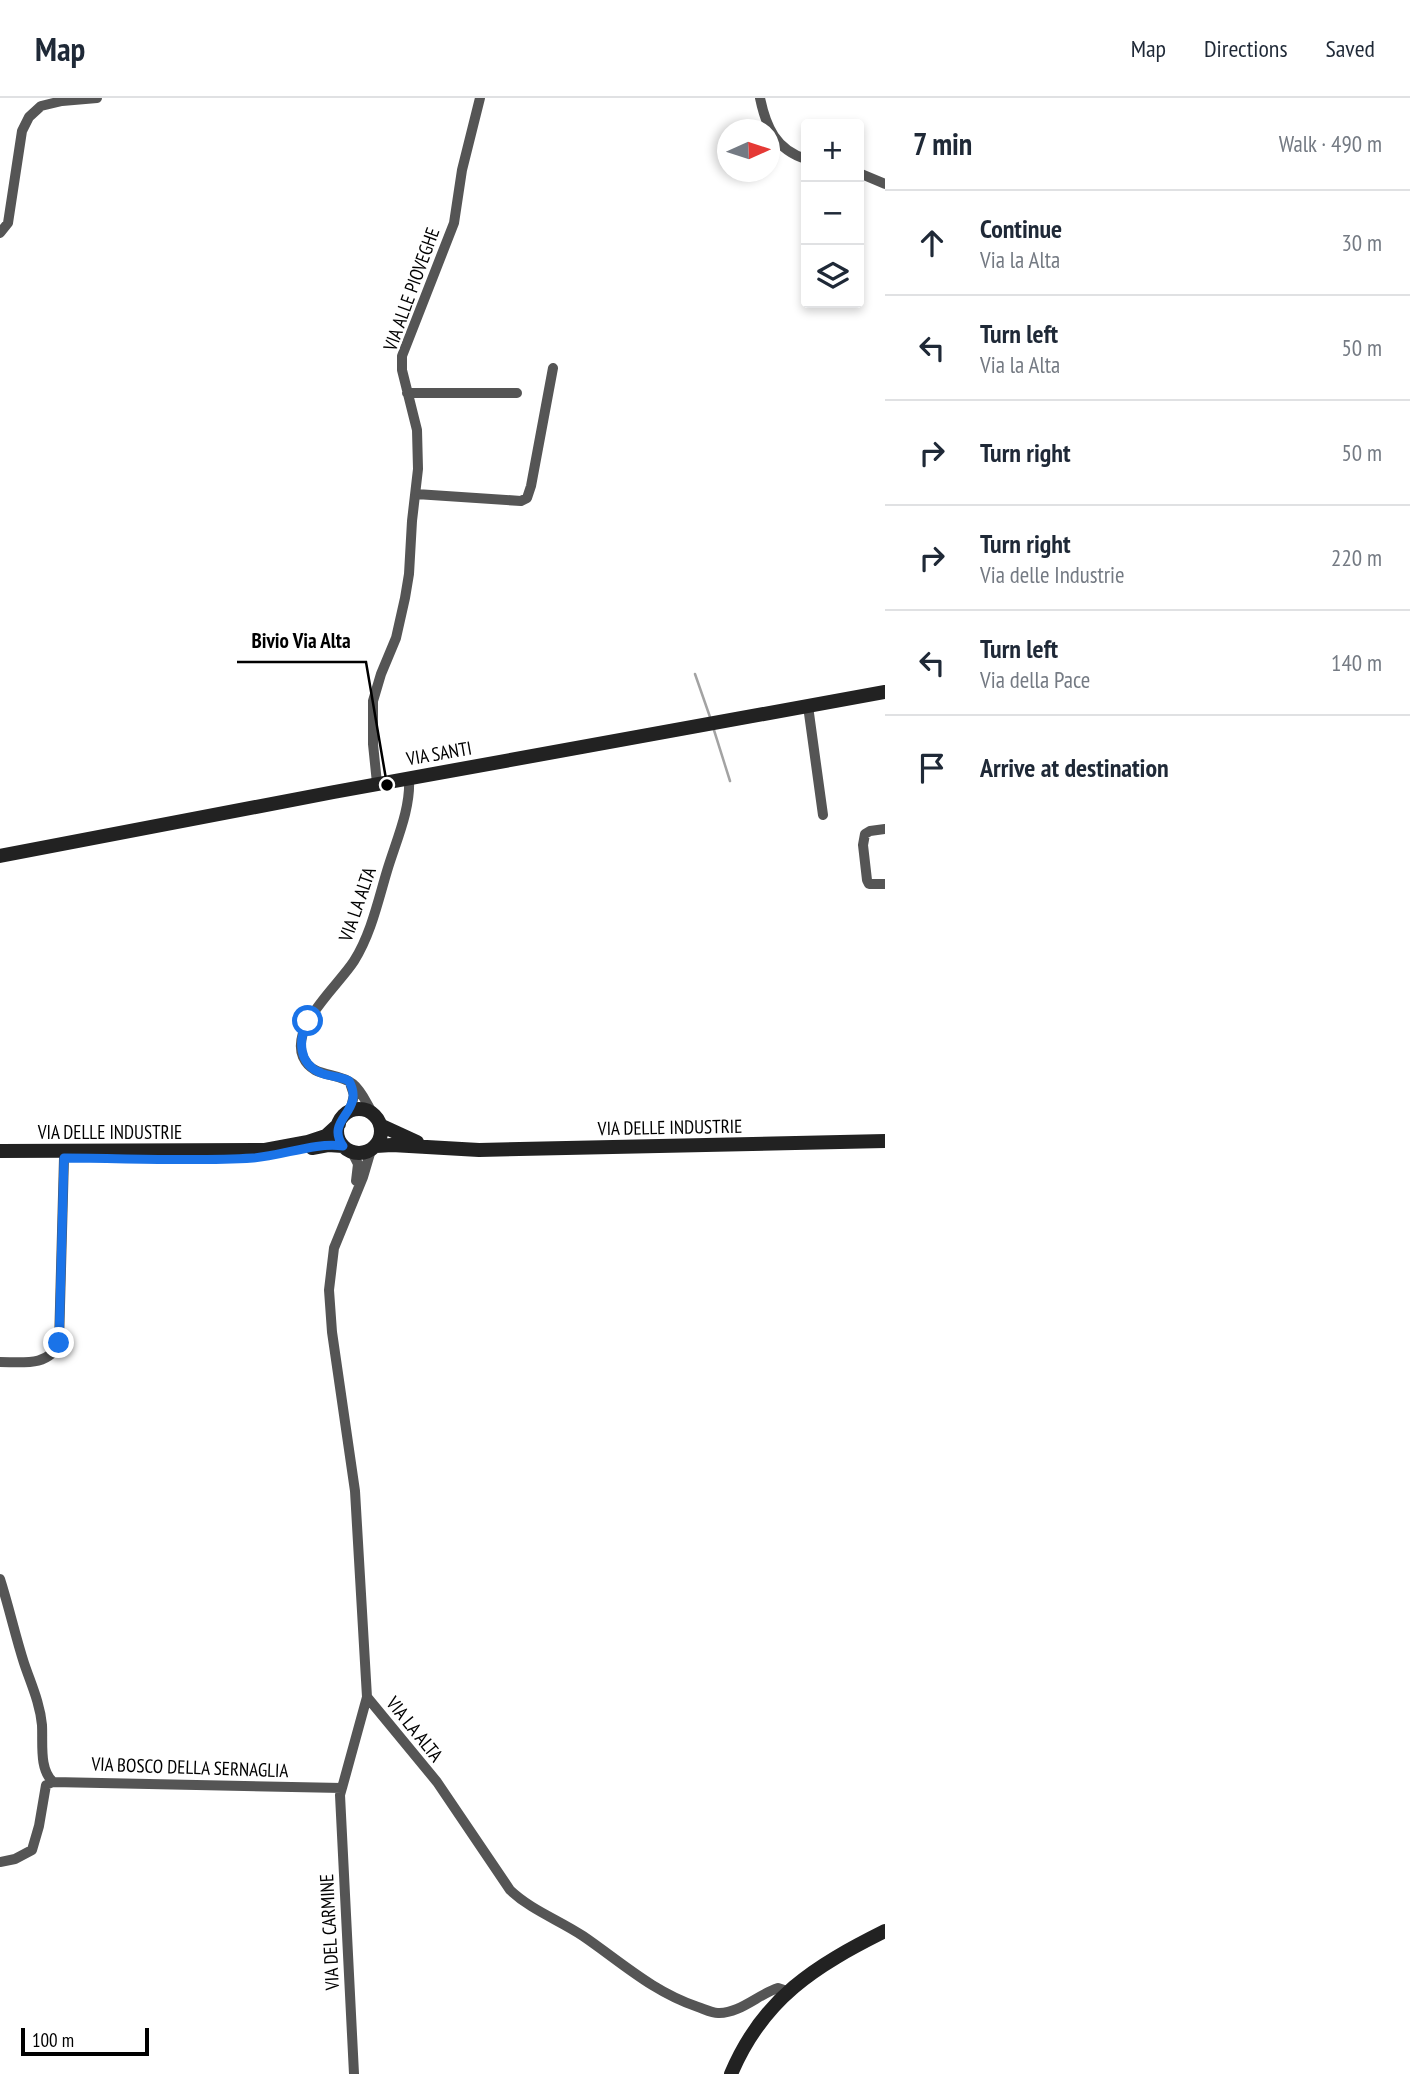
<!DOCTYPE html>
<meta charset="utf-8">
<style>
body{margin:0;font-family:"PT Sans Narrow",sans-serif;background:#f2f2f3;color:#1f2937}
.controls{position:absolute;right:21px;top:21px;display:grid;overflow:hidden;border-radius:7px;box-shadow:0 4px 10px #0003}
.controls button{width:63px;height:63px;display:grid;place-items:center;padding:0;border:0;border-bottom:2px solid #e0e1e3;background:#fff;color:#1f2937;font:35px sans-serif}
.compass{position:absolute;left:717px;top:21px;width:63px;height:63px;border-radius:50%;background:#fff;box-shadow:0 4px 10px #0003;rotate:87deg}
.scale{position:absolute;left:21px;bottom:18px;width:128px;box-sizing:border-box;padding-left:7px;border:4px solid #000;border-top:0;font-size:19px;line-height:24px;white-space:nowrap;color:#000;-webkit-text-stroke:5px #fff;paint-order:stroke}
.stop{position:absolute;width:21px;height:21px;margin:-16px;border:5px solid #1a73e8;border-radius:50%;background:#fff}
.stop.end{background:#1a73e8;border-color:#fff;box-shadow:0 2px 7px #0008}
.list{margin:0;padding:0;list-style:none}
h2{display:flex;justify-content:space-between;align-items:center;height:91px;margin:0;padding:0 28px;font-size:30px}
h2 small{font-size:23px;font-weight:400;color:#747a83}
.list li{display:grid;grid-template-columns:46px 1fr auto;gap:21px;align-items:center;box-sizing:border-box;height:105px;padding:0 28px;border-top:2px solid #e0e1e3}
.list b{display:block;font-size:26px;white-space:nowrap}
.list p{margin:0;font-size:23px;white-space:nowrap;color:#747a83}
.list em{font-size:23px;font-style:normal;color:#747a83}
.icon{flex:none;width:38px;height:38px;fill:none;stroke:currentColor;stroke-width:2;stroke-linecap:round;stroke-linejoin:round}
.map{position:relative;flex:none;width:885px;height:1976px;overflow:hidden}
header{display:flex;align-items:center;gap:42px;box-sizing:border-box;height:98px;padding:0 35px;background:#fff;border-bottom:2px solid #e0e1e3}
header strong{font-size:33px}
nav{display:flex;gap:38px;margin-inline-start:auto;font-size:24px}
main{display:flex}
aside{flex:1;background:#fff}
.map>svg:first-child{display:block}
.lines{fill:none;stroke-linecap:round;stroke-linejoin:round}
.stream{stroke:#a3a3a3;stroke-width:2.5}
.street{stroke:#555;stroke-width:10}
.secondary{stroke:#222;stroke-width:14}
.route{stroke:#1a73e8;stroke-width:9}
.labels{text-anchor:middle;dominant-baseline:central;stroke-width:5;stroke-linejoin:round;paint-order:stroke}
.street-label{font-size:19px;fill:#000;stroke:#fff}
.leader{fill:none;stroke:#000;stroke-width:2.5}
.callout-dot{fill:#000;stroke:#fff;stroke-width:2.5}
.callout-label{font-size:21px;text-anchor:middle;font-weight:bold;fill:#000;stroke:#fff;stroke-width:5;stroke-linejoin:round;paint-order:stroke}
</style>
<header>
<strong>Map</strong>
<nav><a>Map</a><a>Directions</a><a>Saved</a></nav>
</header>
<main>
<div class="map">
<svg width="885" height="1976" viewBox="0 0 885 1976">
<rect width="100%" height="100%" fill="#fff"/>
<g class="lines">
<path class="stream" d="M695,576L710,619
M713,629L730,683"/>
<path class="street" d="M760,0C766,29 776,52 806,61
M859,75L885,86
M0,135L8,125L22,33L29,19L41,8L62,3L97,0
M407,295H517
M416,396L521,403L527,400L531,388L553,270
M808,608L823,717
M377,685L373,646V603L381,576L396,540L405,500L409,476L412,423L418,371L417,332L402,272V258L454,125L462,72L480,0
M885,731L870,733L865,736L863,747L867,782L869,786H885
M350,1014L354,997L350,985
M374,1017C367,1007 362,993 353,986C337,973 313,981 303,959C290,928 338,888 354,863C371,836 378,803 387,773C396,743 411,711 409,680
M371,1052L363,1079L334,1150L329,1192L332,1234L355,1393L367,1599L437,1684L510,1792C531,1812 559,1822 583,1838C621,1864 653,1894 698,1909C704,1911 712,1915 718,1915C739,1916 759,1896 778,1890L787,1893
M352,1054L358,1066L356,1083
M0,1264C21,1264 49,1269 59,1245L64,1060
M0,1481C9,1509 15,1537 24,1565C31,1586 40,1605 42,1627C43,1646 39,1671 53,1684
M342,1690L340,1697L354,1976
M0,1764L15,1761L32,1752L39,1728L46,1687L53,1684L342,1690L367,1599"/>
<path class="secondary" d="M0,758L334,694L885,594
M337 1033a22 22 0 1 1 44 0a22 22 0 1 1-44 0Z
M380,1027L417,1044
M376,1048L392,1047L479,1052L885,1043
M312,1050L328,1047L343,1048
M0,1053L265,1052L308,1044L326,1038L339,1026
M731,1976C763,1900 815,1868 885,1833"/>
</g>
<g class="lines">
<path class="route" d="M59,1245L64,1060C126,1060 190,1064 253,1060C283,1058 314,1044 343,1048C324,1021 366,1014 349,983C340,978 330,979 321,975C298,966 298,941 308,923"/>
</g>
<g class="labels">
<g class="street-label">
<text transform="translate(411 191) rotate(-70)">VIA ALLE PIOVEGHE</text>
<text transform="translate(439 655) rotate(-10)">VIA SANTI</text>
<text transform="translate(357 806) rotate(-71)">VIA LA ALTA</text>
<text transform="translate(670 1029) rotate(-1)">VIA DELLE INDUSTRIE</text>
<text x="110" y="1034">VIA DELLE INDUSTRIE</text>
<text transform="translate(415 1631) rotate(51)">VIA LA ALTA</text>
<text transform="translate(190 1669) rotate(2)">VIA BOSCO DELLA SERNAGLIA</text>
<text transform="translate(329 1834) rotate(-93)">VIA DEL CARMINE</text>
</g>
</g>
<path class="leader" d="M387 687L366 564H237"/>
<circle class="callout-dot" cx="387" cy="687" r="7"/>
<g class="callout-label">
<text x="301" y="550">Bivio Via Alta</text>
</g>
</svg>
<div class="controls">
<button>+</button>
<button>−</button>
<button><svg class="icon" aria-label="layers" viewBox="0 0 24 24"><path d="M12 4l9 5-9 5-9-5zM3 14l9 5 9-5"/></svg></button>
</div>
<svg class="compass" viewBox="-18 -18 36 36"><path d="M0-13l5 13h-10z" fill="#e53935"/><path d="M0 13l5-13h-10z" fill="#747a83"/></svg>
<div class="scale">100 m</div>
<div class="stop" style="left:308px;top:923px"></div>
<div class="stop end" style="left:59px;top:1245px"></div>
</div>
<aside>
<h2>7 min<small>Walk · 490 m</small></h2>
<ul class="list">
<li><svg class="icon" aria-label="ahead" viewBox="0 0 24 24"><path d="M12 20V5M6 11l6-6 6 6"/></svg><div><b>Continue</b><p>Via la Alta</p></div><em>30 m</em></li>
<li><svg class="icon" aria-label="left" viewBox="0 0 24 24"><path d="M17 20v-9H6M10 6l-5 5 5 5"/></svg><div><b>Turn left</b><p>Via la Alta</p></div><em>50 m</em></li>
<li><svg class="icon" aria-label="right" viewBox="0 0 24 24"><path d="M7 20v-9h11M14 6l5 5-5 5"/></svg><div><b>Turn right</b></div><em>50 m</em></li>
<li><svg class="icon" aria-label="right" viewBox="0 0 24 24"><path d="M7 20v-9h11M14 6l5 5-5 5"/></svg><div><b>Turn right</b><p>Via delle Industrie</p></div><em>220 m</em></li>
<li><svg class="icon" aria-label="left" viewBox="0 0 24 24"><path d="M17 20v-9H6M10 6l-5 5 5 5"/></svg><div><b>Turn left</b><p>Via della Pace</p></div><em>140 m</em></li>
<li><svg class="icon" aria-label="arrive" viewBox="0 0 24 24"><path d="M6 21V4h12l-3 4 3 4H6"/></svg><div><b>Arrive at destination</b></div></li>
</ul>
</aside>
</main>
